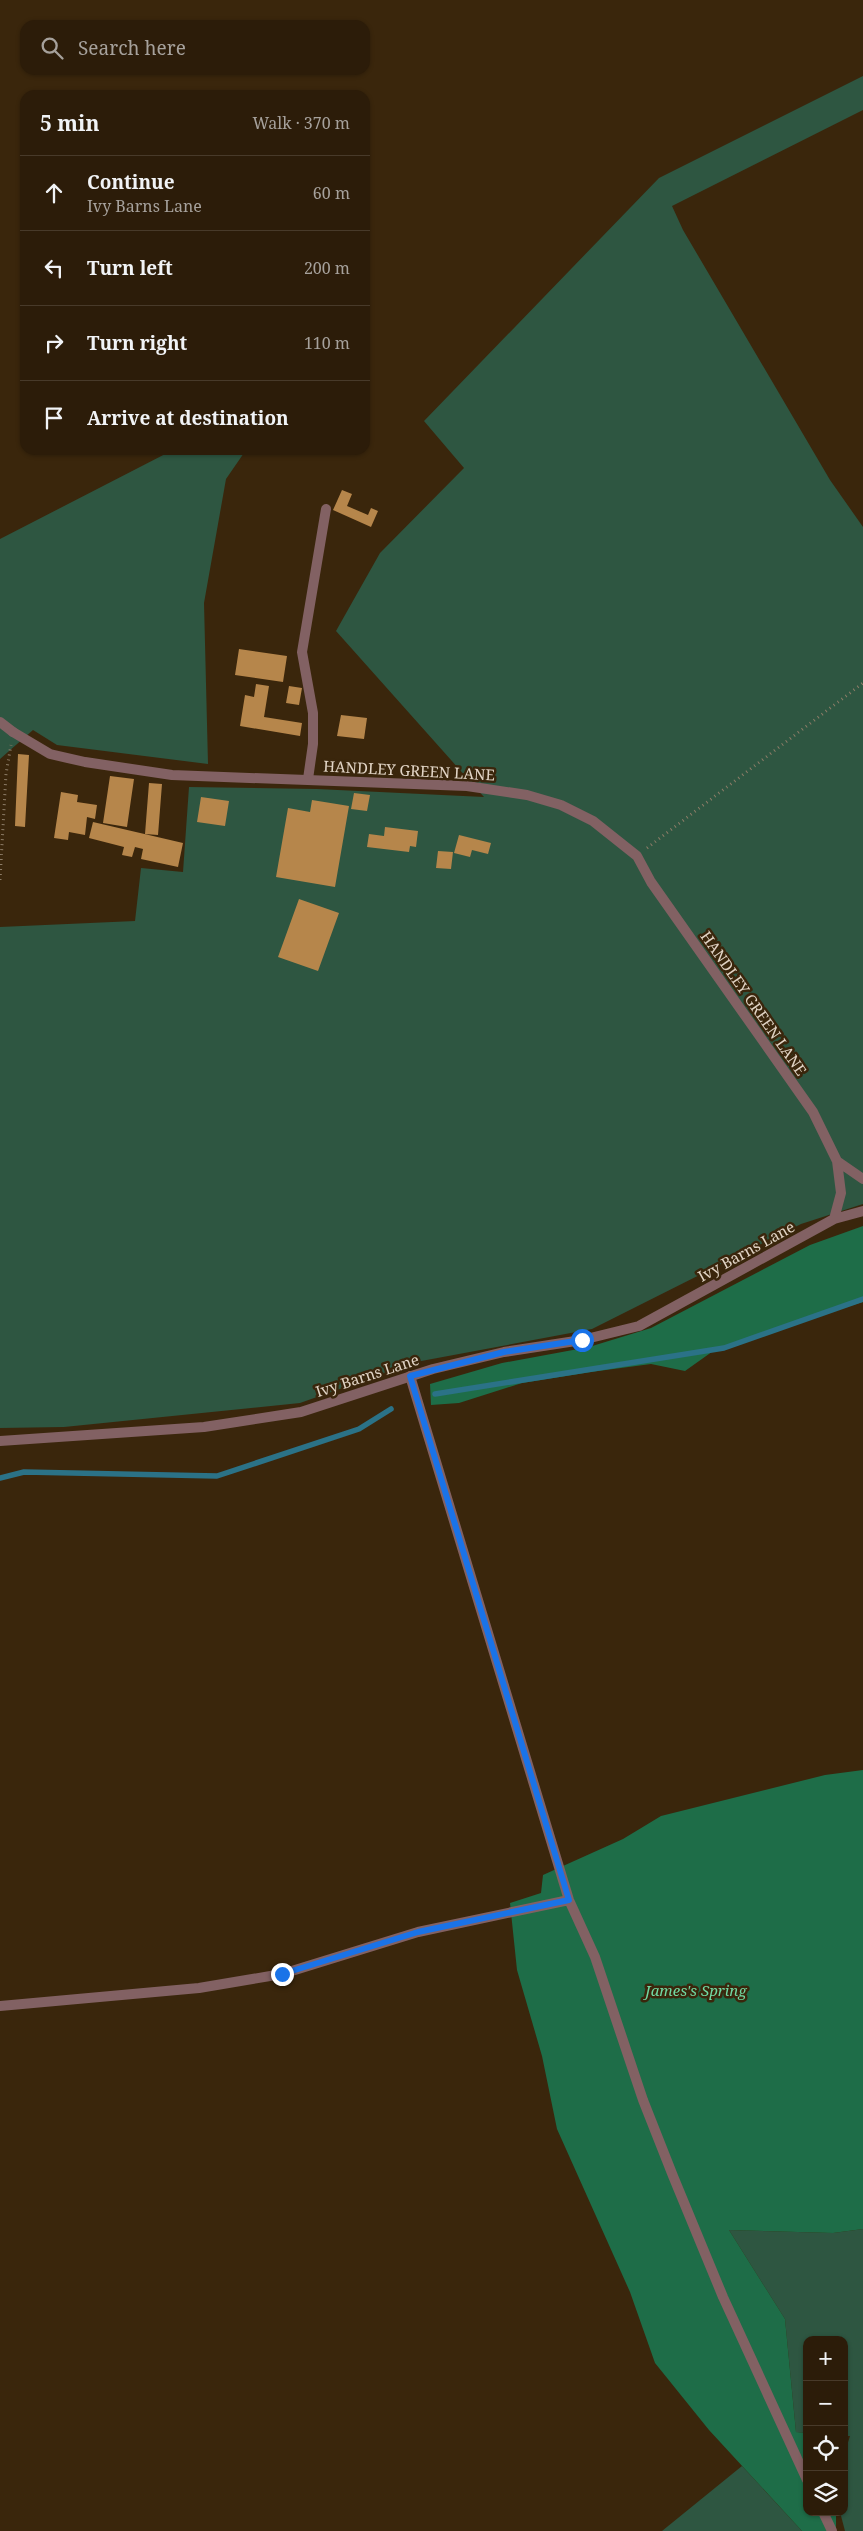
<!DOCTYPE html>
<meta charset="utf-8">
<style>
body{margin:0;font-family:"Noto Serif",serif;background:#382917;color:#f1f3f6}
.controls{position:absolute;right:15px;bottom:15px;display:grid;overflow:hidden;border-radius:10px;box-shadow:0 1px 4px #0004}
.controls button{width:45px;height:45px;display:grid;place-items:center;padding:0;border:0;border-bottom:1px solid #483a2a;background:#2c1c09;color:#f1f3f6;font:25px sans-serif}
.stop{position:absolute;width:15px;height:15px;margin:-11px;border:4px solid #1a73e8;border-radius:50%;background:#fff}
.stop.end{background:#1a73e8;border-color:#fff;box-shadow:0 1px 5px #0008}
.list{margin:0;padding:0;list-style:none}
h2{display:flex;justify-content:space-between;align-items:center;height:65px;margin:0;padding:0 20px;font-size:21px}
h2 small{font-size:16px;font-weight:400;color:#a6a19c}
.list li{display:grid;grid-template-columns:32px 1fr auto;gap:15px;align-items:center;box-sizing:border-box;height:75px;padding:0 20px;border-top:1px solid #483a2a}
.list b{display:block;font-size:19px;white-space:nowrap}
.list p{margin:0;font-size:16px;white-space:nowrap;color:#a6a19c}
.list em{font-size:16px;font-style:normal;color:#a6a19c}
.icon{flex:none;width:28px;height:28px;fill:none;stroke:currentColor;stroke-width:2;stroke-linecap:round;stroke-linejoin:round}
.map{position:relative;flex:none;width:863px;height:2531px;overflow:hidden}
.search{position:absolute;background:#2c1c09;box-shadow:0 1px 4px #0004;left:20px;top:20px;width:350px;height:55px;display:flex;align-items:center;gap:12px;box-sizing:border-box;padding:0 18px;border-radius:15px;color:#a6a19c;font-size:19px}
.panel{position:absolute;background:#2c1c09;box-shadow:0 1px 4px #0004;left:20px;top:90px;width:350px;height:365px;border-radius:15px}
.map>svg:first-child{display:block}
.green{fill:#2e5641}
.forest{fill:#1e6d48}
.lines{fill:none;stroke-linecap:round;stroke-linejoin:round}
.stream{stroke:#2b7287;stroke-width:5.5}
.building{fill:#b6864b}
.path{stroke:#8d7d68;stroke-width:3;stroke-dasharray:1 4;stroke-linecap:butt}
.service{stroke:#826163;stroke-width:10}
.minor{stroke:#826163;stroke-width:10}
.route{stroke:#1a73e8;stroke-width:6}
.labels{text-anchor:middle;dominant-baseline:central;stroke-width:5;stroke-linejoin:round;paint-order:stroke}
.street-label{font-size:15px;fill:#e2d5c6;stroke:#3a260c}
.park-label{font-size:15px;font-style:italic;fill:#71d9a3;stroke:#3a260c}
</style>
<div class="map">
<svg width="863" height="2531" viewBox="0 0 863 2531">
<rect width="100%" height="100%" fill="#3a260c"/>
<path class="green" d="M863,76V110L672,206L683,230L830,480L863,527V1204L801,1224L592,1329L416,1362L300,1403L64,1427L0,1428V927L135,921L141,868L183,872L189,787L317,789L484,797L336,631L380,553L464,468L424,421L659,178Z
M173,450H246L226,479L204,603L208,764L57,745L33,730L0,759V539Z
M863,2229V2531H845L840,2512H844V2455L850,2436H844V2340H807V2433L796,2432L785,2319L729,2230L833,2233Z
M742,2466L802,2531H662Z"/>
<path class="forest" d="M863,1226V1302L779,1327L716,1349L685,1371L651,1364L591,1372L522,1383L459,1403L431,1405L430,1384L502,1363L589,1347L651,1328L810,1245Z
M863,1770V2229L833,2233L729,2230L785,2319L796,2432L807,2433V2512H836V2531H802L709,2430L655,2363L630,2292L557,2129L542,2056L517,1970L510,1903L541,1893L543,1875L623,1839L661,1816L825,1775Z"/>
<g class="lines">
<path class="stream" d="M435,1394L724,1348L863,1299
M0,1478L24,1472L217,1476L359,1429L391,1409"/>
</g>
<path class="building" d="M342,490L352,494L347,506L368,515L371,508L378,511L371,527L333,510Z
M239,649L287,656L283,682L235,675Z
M256,684L269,686L264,717L302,723L300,736L240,726L245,695L254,697Z
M289,686L302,688L299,705L286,703Z
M341,715L367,718L364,739L337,736Z
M18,754L29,755L25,827L15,826Z
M110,776L134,779L127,827L103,823Z
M149,783L162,784L158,835L145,834Z
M61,792L78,795L77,802L97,805L95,819L87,817L85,835L69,832L68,840L54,838Z
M354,793L370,795L367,811L351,809Z
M201,797L229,801L225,826L197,822Z
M312,800L349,806L335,887L276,877L288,808L310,812Z
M93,822L183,843L178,867L141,859L143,849L135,847L132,857L122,855L124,847L89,838Z
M385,827L418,831L416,847L410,846L409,852L367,847L369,834L384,836Z
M459,835L491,843L488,854L472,850L470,857L454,853Z
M438,851L453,852L451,869L436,868Z
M299,899L339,913L318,971L278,957Z"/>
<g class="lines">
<path class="path" d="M647,848L863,683
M0,880L6,774L11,745"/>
<path class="service" d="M0,722L13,732
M308,779L313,744V713L302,652L326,509
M410,1376L569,1900L595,1957L643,2100L673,2176L723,2297L807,2480
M0,2006L199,1988L282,1974L418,1932L569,1900
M823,2512L832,2531"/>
<path class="minor" d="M13,732L50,754L85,762L172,775L467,786L527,795L561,805L593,821L637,856L651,882L813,1112L837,1161L863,1179
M834,1219L841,1193L837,1161
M0,1441L204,1427L301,1412L433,1369L504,1352L582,1340L639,1326L834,1219L863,1211"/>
</g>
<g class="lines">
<path class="route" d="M282,1974L418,1932L569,1900L410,1376L504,1352L582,1340"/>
</g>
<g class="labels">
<g class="street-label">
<text transform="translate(409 770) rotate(3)">HANDLEY GREEN LANE</text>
<text transform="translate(754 1003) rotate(55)">HANDLEY GREEN LANE</text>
<text transform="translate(746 1251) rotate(-29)">Ivy Barns Lane</text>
<text transform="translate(367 1375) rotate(-18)">Ivy Barns Lane</text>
</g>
<g class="park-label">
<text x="696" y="1990">James's Spring</text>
</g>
</g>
</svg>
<div class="controls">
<button>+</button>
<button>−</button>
<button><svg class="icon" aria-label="locate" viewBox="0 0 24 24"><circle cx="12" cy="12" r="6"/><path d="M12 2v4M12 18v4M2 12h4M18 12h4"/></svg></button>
<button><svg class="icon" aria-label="layers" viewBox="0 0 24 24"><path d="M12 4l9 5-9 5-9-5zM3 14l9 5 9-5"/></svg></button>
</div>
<div class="stop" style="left:582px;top:1340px"></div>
<div class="stop end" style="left:282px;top:1974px"></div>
<div class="search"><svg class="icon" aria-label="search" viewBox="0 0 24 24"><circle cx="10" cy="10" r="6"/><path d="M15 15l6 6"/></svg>Search here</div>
<section class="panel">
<h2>5 min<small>Walk · 370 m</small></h2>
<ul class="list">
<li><svg class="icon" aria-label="ahead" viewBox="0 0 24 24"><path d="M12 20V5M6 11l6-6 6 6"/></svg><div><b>Continue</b><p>Ivy Barns Lane</p></div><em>60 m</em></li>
<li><svg class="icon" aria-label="left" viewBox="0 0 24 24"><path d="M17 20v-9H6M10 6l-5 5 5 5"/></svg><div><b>Turn left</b></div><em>200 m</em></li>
<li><svg class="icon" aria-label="right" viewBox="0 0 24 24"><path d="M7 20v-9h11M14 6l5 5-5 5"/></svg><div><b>Turn right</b></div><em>110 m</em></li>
<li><svg class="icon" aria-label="arrive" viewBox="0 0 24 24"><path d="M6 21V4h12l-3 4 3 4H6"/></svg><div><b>Arrive at destination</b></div></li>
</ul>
</section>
</div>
